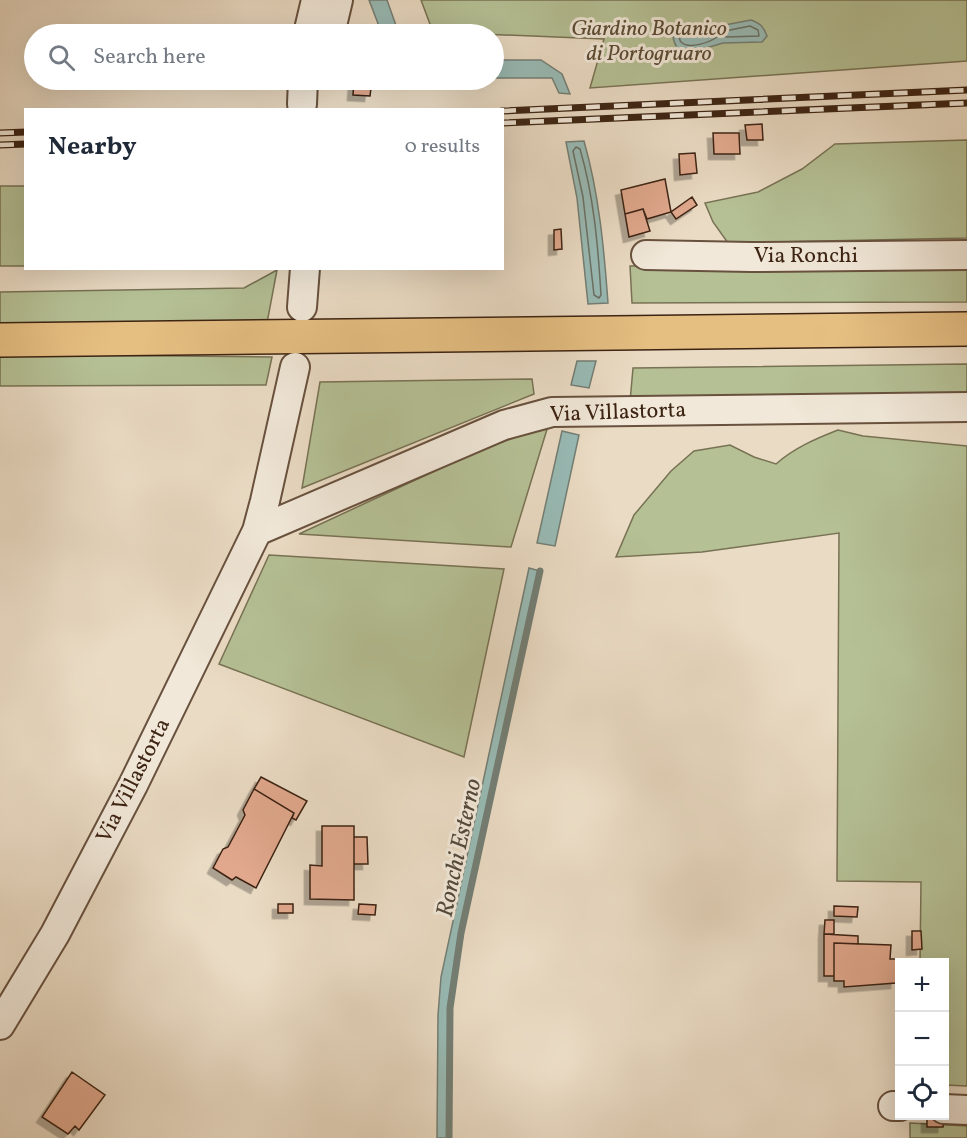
<!DOCTYPE html>
<meta charset="utf-8">
<style>
body{margin:0;font-family:Vollkorn,serif;background:#f2f2f3;color:#1f2937}
.controls{position:absolute;right:18px;bottom:18px;display:grid;overflow:hidden;border-radius:0px;box-shadow:0 6px 24px #0002}
.controls button{width:54px;height:54px;display:grid;place-items:center;padding:0;border:0;border-bottom:2px solid #e0e1e3;background:#fff;color:#1f2937;font:30px sans-serif}
.list{margin:0;padding:0;list-style:none}
h2{display:flex;justify-content:space-between;align-items:center;height:78px;margin:0;padding:0 24px;font-size:26px}
h2 small{font-size:20px;font-weight:400;color:#747a83}
.icon{flex:none;width:33px;height:33px;fill:none;stroke:currentColor;stroke-width:2;stroke-linecap:round;stroke-linejoin:round}
.map{position:relative;flex:none;width:967px;height:1138px;overflow:hidden}
.search{position:absolute;background:#fff;box-shadow:0 6px 24px #0002;left:24px;top:24px;width:480px;height:66px;display:flex;align-items:center;gap:15px;box-sizing:border-box;padding:0 21px;border-radius:33px;color:#747a83;font-size:22px}
.panel{position:absolute;background:#fff;box-shadow:0 6px 24px #0002;left:24px;top:108px;width:480px;height:162px;border-radius:0px}
.map>svg:first-child{display:block}
.green{fill:#b5c095;stroke:#787254;stroke-width:1.5}
.water{fill:#98bbb6;stroke:#737e74;stroke-width:1.5}
.lines{fill:none;stroke-linecap:round;stroke-linejoin:round}
.shore{stroke:#6a6f64;stroke-width:1.5}
.stream{stroke:#737e74;stroke-width:7}
.building{fill:#e1a88d;stroke:#3c2312;stroke-width:1.5;filter:url(#shadow)}
.minor-casing{stroke:#68513e;stroke-width:32}
.highway-casing{stroke:#3c2312;stroke-width:36}
.minor{stroke:#f1e8d9;stroke-width:28}
.highway{stroke:#e5be82;stroke-width:33}
.rail-casing{stroke:#3c2312;stroke-width:7}
.rail{stroke:#f1e8d9;stroke-width:4.5;stroke-dasharray:14;stroke-linecap:butt}
.labels{text-anchor:middle;dominant-baseline:central;stroke-width:6;stroke-linejoin:round;paint-order:stroke}
.park-label{font-size:22px;font-style:italic;fill:#5a4a33;stroke:#f1e8d9}
.street-label{font-size:22px;fill:#3c2312;stroke:#f1e8d9}
.water-label{font-size:24px;font-style:italic;fill:#53493b;stroke:#f1e8d9}
</style>
<div class="map">
<svg width="967" height="1138" viewBox="0 0 967 1138">
<defs>
<filter id="shadow"><feDropShadow dx="-5.5" dy="5.5" stdDeviation="0" flood-color="#0004"/></filter>
</defs>
<rect width="100%" height="100%" fill="#eadbc4"/>
<filter id="stains"><feTurbulence type="fractalNoise" baseFrequency=".00333" numOctaves="4"/><feColorMatrix values="0 0 0 0 .2 0 0 0 0 .09 0 0 0 0 .02 0 0 0 .5 -.17"/></filter>
<radialGradient id="worn" r=".72"><stop offset=".6" stop-color="#630" stop-opacity="0"/><stop offset="1" stop-color="#630" stop-opacity=".3"/></radialGradient>
<path class="green" d="M421,0H967V61L590,88L604,39L433,32Z
M967,140V238L728,243L713,222L705,203L758,192L802,169L835,144Z
M0,186H25V266H0Z
M967,264V302L632,303L630,266Z
M277,270L267,323L0,326V292L244,288Z
M78,355L272,357L266,385L0,386V356Z
M967,364V398L630,402L633,368Z
M532,379L534,394L302,488L320,382Z
M548,426L511,547L299,534L482,449Z
M838,430L863,436L967,446V1086L945,1085L944,962H920L921,882L837,881L839,533L702,552L616,557L634,515L671,471L694,451L730,445L754,457L776,464C794,448 815,439 838,430Z
M269,555L504,569L464,757L219,664Z
M910,1123L967,1126V1138H910Z"/>
<path class="water" d="M369,0H387L399,34H382Z
M751,20C760,23 764,27 767,36L762,42L723,43L696,51L677,48C672,39 672,33 675,23L700,24L709,28Z
M494,60H541L562,74L570,94L559,93L552,78H494Z
M584,141C599,194 604,248 608,303L588,304L577,198L566,142Z
M577,361H596L589,388L571,385Z
M562,431L579,435L555,546L537,543Z
M529,568L540,571L461,933L450,1008L449,1138H437L438,1015L441,977Z"/>
<g class="lines">
<path class="shore" d="M750,26L758,30L759,36L726,37L723,35L725,31Z
M682,28C694,27 704,35 715,34L717,37C710,42 689,50 681,42C679,40 679,35 679,32Z
M576,147L580,149C594,197 598,246 601,295L599,298L594,295L583,197L573,151Z"/>
<path class="stream" d="M449,1138L450,1008L461,933L540,571"/>
</g>
<path class="building" d="M354,80H372L370,96L353,95Z
M762,124L763,140H747L745,125Z
M713,133H739L740,154H714Z
M695,153L697,173L680,175L679,154Z
M665,179L671,212L647,219L643,209L625,214L621,190Z
M692,197L697,205L676,219L671,212Z
M643,209L650,231L629,237L625,214Z
M561,229L562,249L554,250V230Z
M261,777L307,801L296,820L292,818L294,813L254,789Z
M254,789L294,813L256,888L236,877L232,880L213,868L223,849L228,847L245,815L243,810Z
M322,826H354V900L310,899V865L322,866Z
M354,837H367L368,864H354Z
M278,904H293V913H278Z
M359,904L376,905L375,915L358,914Z
M834,906L858,907L857,917L834,916Z
M825,920H834V934H824Z
M912,931H921L922,949L912,950Z
M824,934L858,936V944L834,943V976H824Z
M834,943L891,945L890,959H898L896,983L844,987V981H834Z
M72,1072L105,1095L79,1130L75,1126L68,1134L42,1117Z
M927,1118L944,1119L943,1127H927Z"/>
<g class="lines">
<g class="minor-casing">
<path id="minor" d="M308,34L316,0
M330,34L338,0
M302,104L303,80
M646,255L751,257L967,255
M302,307L305,268
M257,531L504,425L552,412L967,407
M0,1025L55,934L133,785L257,531L265,501L295,367
M893,1106H900
M944,1109L967,1110"/>
</g>
<g class="highway-casing">
<path id="highway" d="M0,340L967,329"/>
</g>
<use href="#minor" class="minor"/>
<use href="#highway" class="highway"/>
<g class="rail-casing">
<path id="rail" d="M502,111L967,90
M502,123L967,103
M0,133L26,132
M0,145L26,144"/>
</g>
<use href="#rail" class="rail"/>
</g>
<g class="labels">
<g class="park-label">
<text x="649" y="29">Giardino Botanico<tspan x="649" dy="25">di Portogruaro</tspan></text>
</g>
<g class="street-label">
<text x="806" y="256">Via Ronchi</text>
<text transform="translate(618 413) rotate(-2)">Via Villastorta</text>
<text transform="translate(134 781) rotate(-63)">Via Villastorta</text>
</g>
<g class="water-label">
<text transform="translate(460 848) rotate(-78)">Ronchi Esterno</text>
</g>
</g>
<rect width="100%" height="100%" filter="url(#stains)"/>
<rect width="100%" height="100%" fill="url(#worn)"/>
</svg>
<div class="controls">
<button>+</button>
<button>−</button>
<button><svg class="icon" aria-label="locate" viewBox="0 0 24 24"><circle cx="12" cy="12" r="6"/><path d="M12 2v4M12 18v4M2 12h4M18 12h4"/></svg></button>
</div>
<div class="search"><svg class="icon" aria-label="search" viewBox="0 0 24 24"><circle cx="10" cy="10" r="6"/><path d="M15 15l6 6"/></svg>Search here</div>
<section class="panel">
<h2>Nearby<small>0 results</small></h2>
<ul class="list">
</ul>
</section>
</div>
